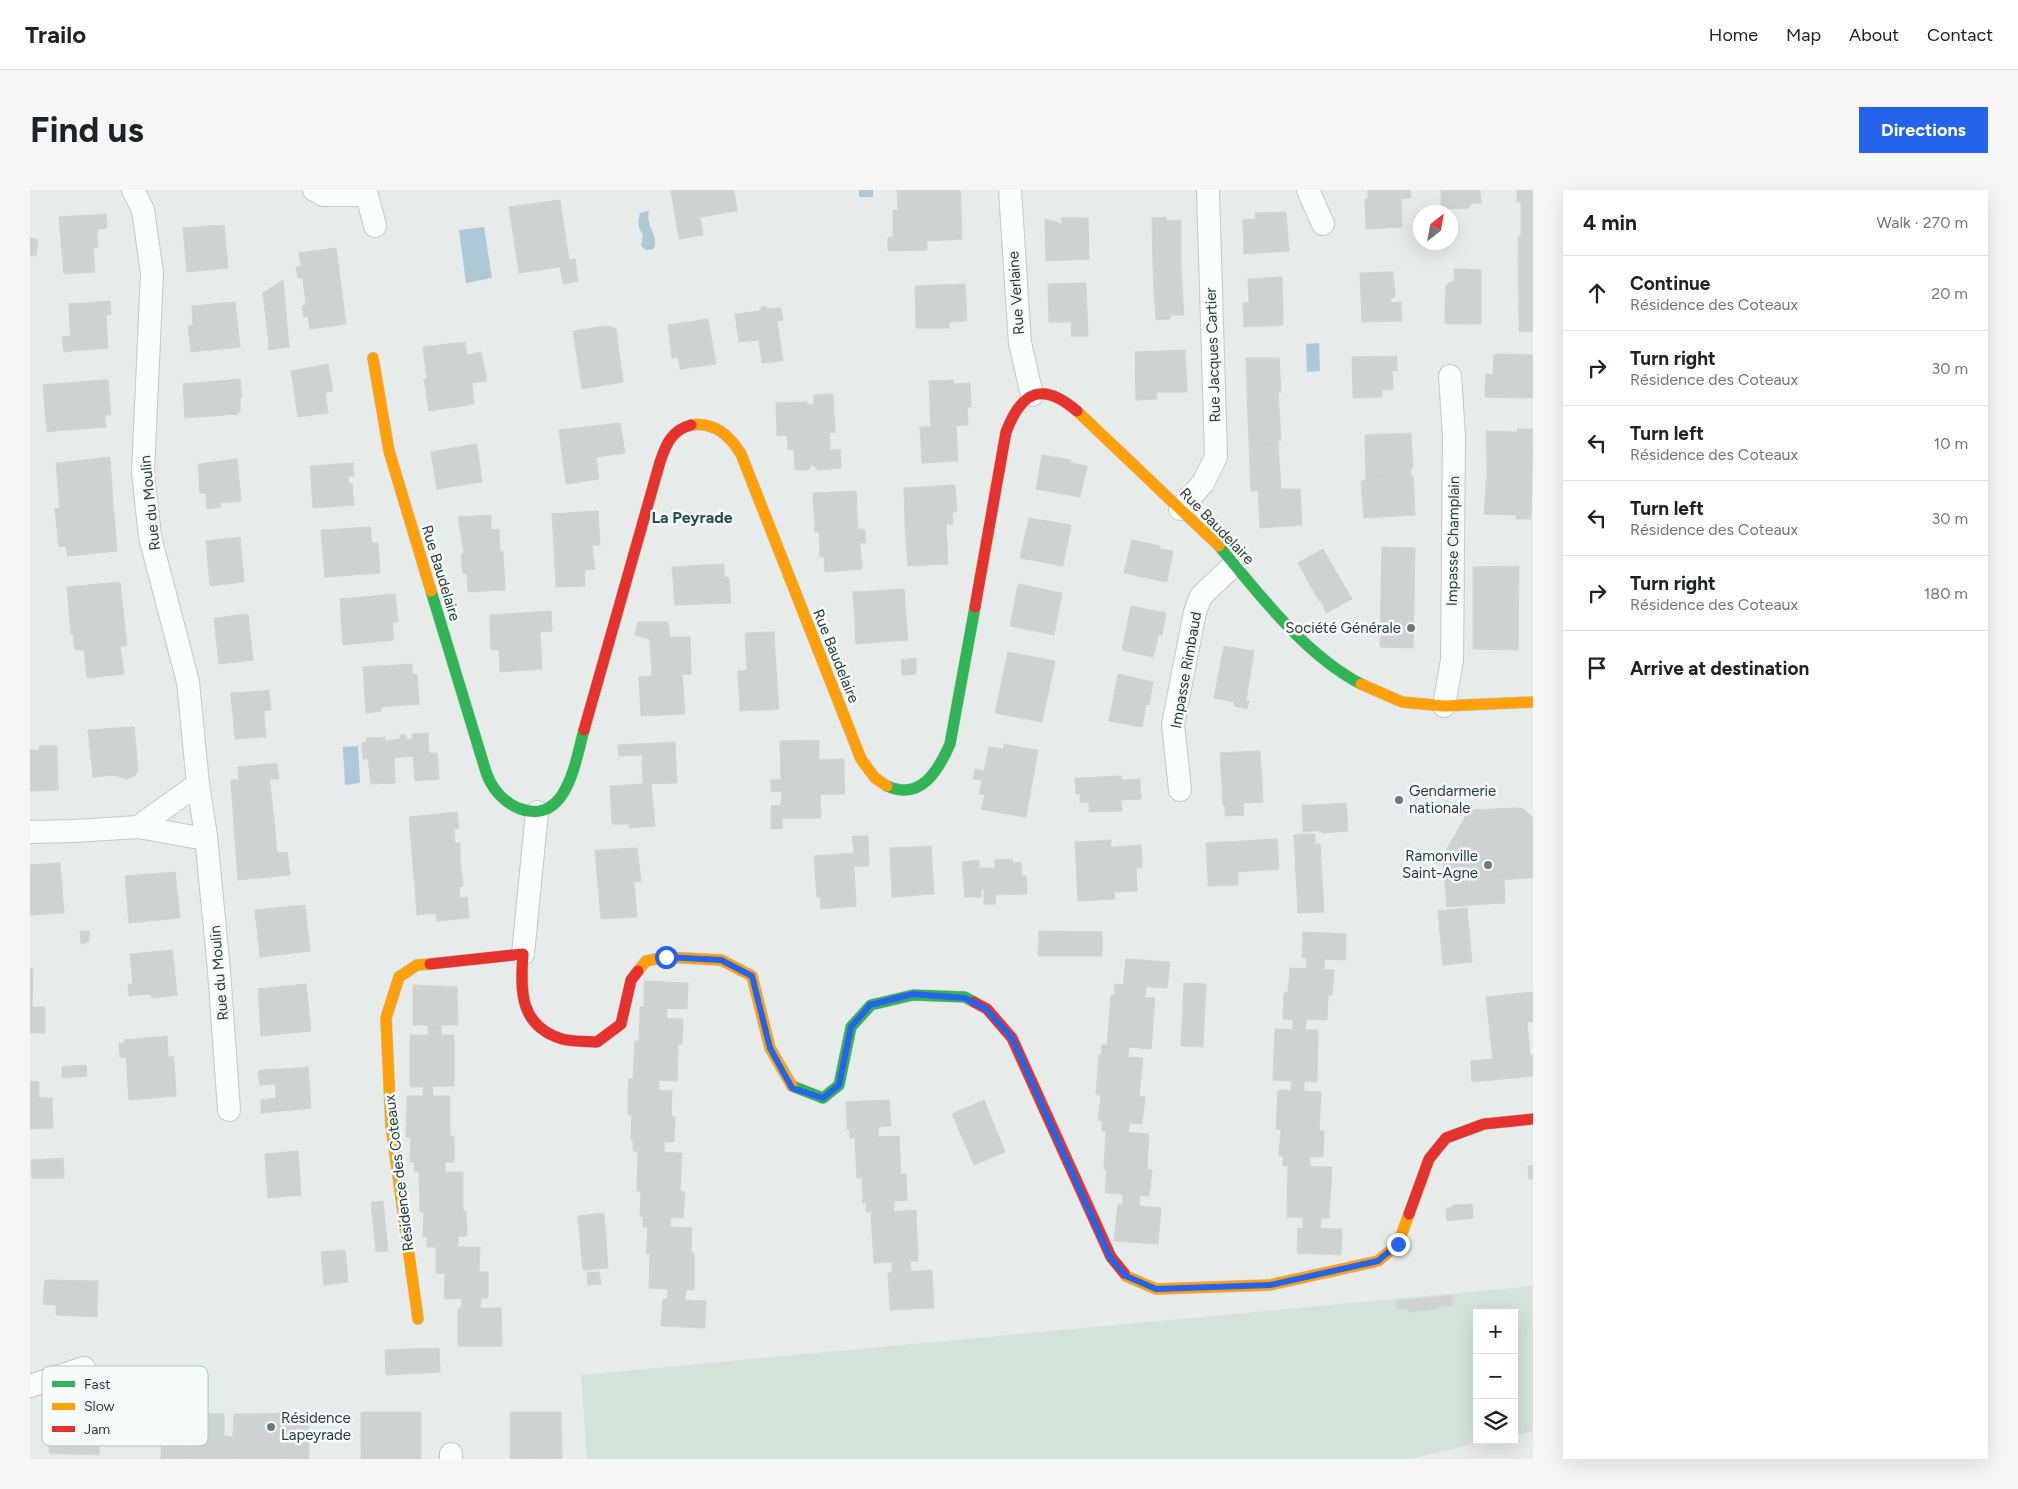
<!DOCTYPE html>
<meta charset="utf-8">
<style>
body{margin:0;font-family:Figtree,sans-serif;background:#f6f6f6;color:#202124}
.controls{position:absolute;right:15px;bottom:15px;display:grid;overflow:hidden;border-radius:0px;box-shadow:0 5px 20px #0002}
.controls button{width:45px;height:45px;display:grid;place-items:center;padding:0;border:0;border-bottom:1px solid #e0e0e0;background:#fff;color:#202124;font:25px sans-serif}
.compass{position:absolute;left:1383px;top:15px;width:45px;height:45px;border-radius:50%;background:#fff;box-shadow:0 5px 20px #0002;rotate:31deg}
.stop{position:absolute;width:15px;height:15px;margin:-11px;border:4px solid #2563eb;border-radius:50%;background:#fff}
.stop.end{background:#2563eb;border-color:#fff;box-shadow:0 1px 5px #0008}
.list{margin:0;padding:0;list-style:none}
h2{display:flex;justify-content:space-between;align-items:center;height:65px;margin:0;padding:0 20px;font-size:21px}
h2 small{font-size:16px;font-weight:400;color:#757577}
.list li{display:grid;grid-template-columns:32px 1fr auto;gap:15px;align-items:center;box-sizing:border-box;height:75px;padding:0 20px;border-top:1px solid #e0e0e0}
.list b{display:block;font-size:19px;white-space:nowrap}
.list p{margin:0;font-size:16px;white-space:nowrap;color:#757577}
.list em{font-size:16px;font-style:normal;color:#757577}
.icon{flex:none;width:28px;height:28px;fill:none;stroke:currentColor;stroke-width:2;stroke-linecap:round;stroke-linejoin:round}
.map{position:relative;flex:none;width:1503px;height:1269px;overflow:hidden;border-radius:0px}
header{display:flex;align-items:center;gap:30px;box-sizing:border-box;height:70px;padding:0 25px;background:#fff;border-bottom:1px solid #e0e0e0}
header strong{font-size:24px}
nav{display:flex;gap:28px;margin-inline-start:auto;font-size:18px}
.intro{display:flex;align-items:center;justify-content:space-between;box-sizing:border-box;height:120px;padding:0 30px}
h1{margin:0;font-size:35px}
.button{padding:12px 22px;border-radius:0px;background:#2563eb;color:#fff;font-size:18px;font-weight:700}
main{display:flex;gap:30px;padding:0 30px}
aside{flex:1;background:#fff;border-radius:0px;box-shadow:0 5px 20px #0002}
.map>svg:first-child{display:block}
.green{fill:#d2e3da}
.water{fill:#acc9d5}
.building{fill:#ced3d1;stroke:#d0d4d3}
.lines{fill:none;stroke-linecap:round;stroke-linejoin:round}
.street-casing{stroke:#c4c8c7;stroke-width:24}
.fast-casing{stroke:#c1c7c5;stroke-width:12}
.slow-casing{stroke:#c1c7c5;stroke-width:12}
.jam-casing{stroke:#c1c7c5;stroke-width:12}
.street{stroke:#fbfcfc;stroke-width:22}
.fast{stroke:#30b455;stroke-width:11}
.slow{stroke:#ff9f0a;stroke-width:11}
.jam{stroke:#e5322d;stroke-width:11}
.route{stroke:#2563eb;stroke-width:6}
.poi-dot{fill:#6a7a78;stroke:#f6faf8;stroke-width:2}
.labels{text-anchor:middle;dominant-baseline:central;stroke-width:5;stroke-linejoin:round;paint-order:stroke}
.street-label{font-size:15px;fill:#263d3a;stroke:#f6faf8}
.poi-label{font-size:15px;fill:#263d3a;stroke:#f6faf8;text-anchor:end}
.neighbourhood-label{font-size:16px;font-weight:bold;fill:#234e4a;stroke:#f6faf8}
.key{fill:#f6faf8;stroke:#b8c1bf;stroke-width:1}
.key-label{font-size:14px;fill:#263d3a}
</style>
<header>
<strong>Trailo</strong>
<nav><a>Home</a><a>Map</a><a>About</a><a>Contact</a></nav>
</header>
<div class="intro"><h1>Find us</h1><a class="button">Directions</a></div>
<main>
<div class="map">
<svg width="1503" height="1269" viewBox="0 0 1503 1269">
<rect width="100%" height="100%" fill="#e7ebea"/>
<path class="green" d="M1503,1096V1241L1484,1245V1123H1447V1250H1461L1379,1269H557L551,1185Z"/>
<path class="water" d="M829,0H843V7H829Z
M619,21C615,36 629,44 624,59L616,60L611,56L613,44C607,38 608,31 610,23Z
M454,37L462,88L436,93L429,40Z
M1289,153L1290,181L1277,182L1276,154Z
M328,556L330,593L315,595L313,557Z"/>
<path class="building" d="M648,0H699H696L700,22L670,27L673,45L649,49L641,1Z
M696,0H704L707,21L700,22Z
M867,0H930L931,17L868,20Z
M1338,0H1371L1372,37L1336,39L1335,9H1338Z
M1371,0H1380L1381,8L1371,9Z
M1411,0H1450L1451,13H1442L1439,18L1417,19L1411,14Z
M1487,0H1503V61H1488V47L1491,46V12H1487Z
M530,10L539,70L529,71L530,77L489,83L479,17Z
M931,17L932,49L897,51V60L858,61V47H863V20Z
M1256,22L1259,61L1214,64L1213,30L1226,29L1225,23Z
M76,24L77,38L67,39L68,57L63,58L65,82L34,84L29,27Z
M1136,27L1137,31L1151,30V79H1123L1122,28Z
M1031,28H1058L1059,69L1016,71L1015,29L1033,34Z
M194,35L198,78L157,82L153,38Z
M0,48L8,50L6,66L0,65Z
M306,58L316,134L280,139L278,126L274,127L272,116L276,115L273,88H268L266,77L271,76L269,63Z
M1488,61H1503V142L1489,141Z
M545,69L548,91L533,94L529,71Z
M1123,79H1151L1154,125H1140V129L1126,130Z
M1424,79H1432V92H1424Z
M1432,79L1451,80V134H1437V129H1430V134H1415L1416,96L1420,92H1432Z
M1363,82L1365,107L1361,108V113L1371,112L1372,131L1332,132L1330,83Z
M1252,87L1253,135L1214,137L1213,113H1219L1218,89Z
M253,90L259,157L238,160L239,156L233,103Z
M1056,93L1058,146H1041L1042,132H1019L1018,94Z
M935,94L937,131L919,132V138H886L885,96Z
M80,111L81,124L76,125L78,158L41,161L39,114Z
M205,112L210,157L161,162L158,136L163,135L162,116Z
M736,116V119L751,118L753,130L747,131L753,171L732,173L729,150L709,152L705,124L730,121V118Z
M678,129L686,174L650,179L648,167L642,168L638,135Z
M1430,129H1437V134H1430Z
M577,136L586,139L593,192L552,199L543,141Z
M41,146V161L34,162L32,147Z
M435,152L437,165L451,162L457,191L442,193L444,214L399,221L394,189L397,188L393,157Z
M1155,160L1157,202H1126L1127,209L1106,210L1105,162Z
M1464,164L1503,165V208L1455,207L1456,184L1463,185Z
M1367,166V181H1362L1363,199L1352,200V207L1323,208L1322,167Z
M1216,168H1249L1251,202L1217,203Z
M298,174L303,201L295,202L298,223L268,227L261,181Z
M210,189L212,208H210V222H208V224L155,228L153,194Z
M71,190H78L81,225H75Z
M71,190L75,225L35,228L36,240L17,242L13,195Z
M923,190L924,194L940,193L941,217H937L938,235L901,237L899,191Z
M1248,202L1251,250L1219,252L1217,203Z
M803,204L805,242L747,246L746,213L777,212V215L784,214V205Z
M75,225L76,237L36,240L35,228Z
M590,233L595,263L566,267L569,289L536,294L529,240Z
M926,236L928,271L892,273L890,237Z
M1487,239H1503L1502,283L1457,282L1456,241L1487,242Z
M799,243L800,260L810,259L811,278L788,280L782,274L778,280H765L764,259L758,260L757,245Z
M1381,243L1383,277L1381,278V287L1336,290L1335,245Z
M1248,251L1251,299L1221,301L1219,252Z
M447,254L452,292L445,293L440,255Z
M440,255L445,293L407,299L401,262Z
M1012,265L1041,270V273L1057,276L1050,307L1006,299Z
M80,267L83,314L41,318L37,272Z
M207,269L211,311L190,313L191,317L177,319L176,303H170L168,274Z
M37,272L41,318L30,319L26,273Z
M323,273L324,286H318L319,294L322,293L324,315L283,318L280,276Z
M1457,282L1502,283L1501,329H1486V325L1454,324Z
M1383,287L1385,325L1334,328L1331,291Z
M925,295L927,322H922L923,334L875,336L874,298Z
M1251,299H1270L1272,335L1230,338L1228,301Z
M826,301L828,339L785,342L783,303Z
M83,314L87,361L37,366L36,356L29,357L25,319Z
M568,321L570,355L524,358L522,324Z
M461,325V340L469,339L470,361L434,364L428,327Z
M999,328L1041,335L1033,376L990,368Z
M916,335L918,374L878,376L875,336Z
M340,337L342,353H348L350,383L295,387L291,340Z
M835,339L836,353H830L832,379L795,382L794,366L790,367L789,342Z
M210,347L214,392L180,396L176,351Z
M1102,350L1130,356V359L1143,361L1137,392L1094,383Z
M562,356L565,379L554,380L555,396L526,397L524,358Z
M1352,357L1385,358L1383,458L1350,457Z
M1293,359L1322,409L1296,423L1291,410L1289,411L1268,373Z
M473,361L475,400L438,402L437,384H433L431,364Z
M694,374V387H699L701,413L645,415L642,377Z
M1489,376L1488,460L1443,459V377Z
M90,392L95,438L51,443L47,396Z
M988,394L1032,403L1024,445L980,436Z
M47,396L51,443L41,444L37,397Z
M874,399L878,450L826,454L823,402Z
M365,404L368,432L362,433L364,450L313,455L310,409Z
M1101,416L1136,423L1132,445L1129,444L1123,467L1092,460Z
M521,421L522,441L510,442L512,479L470,482L469,459L461,460L460,425Z
M218,424L223,470L189,474L184,428Z
M608,432H638L640,447H660L661,484L622,486L620,449L605,445Z
M95,438L97,456H90L94,484L57,488L54,459H60L57,442Z
M57,442L60,459L45,460L43,444Z
M744,442L746,479L717,481L715,443Z
M1194,456L1224,461L1216,511H1219L1217,519L1204,516V512L1184,508Z
M978,462L1025,471L1012,532L965,523Z
M886,468V484L872,485L871,470Z
M382,474V484H387L389,514L351,517V521L336,523L333,477Z
M746,479L749,519L710,521L708,481Z
M652,484L655,524L611,526L609,487Z
M1088,484L1123,492L1119,515L1116,514L1112,537L1079,531Z
M239,500L241,520L234,521L232,501Z
M232,501L236,547L205,549L201,503Z
M104,537L108,579L106,585L96,589L85,585L63,587L58,540Z
M398,543L399,563H407L409,589L385,591L383,566L364,568L365,593L341,594L338,569H333L332,552H337L336,548L355,547V551L370,549V545H376V549H382V544Z
M789,550V570L814,569V583H789L788,589H751L750,551Z
M645,552L647,593L613,594L612,565L589,566L588,555Z
M974,554L1000,559L990,612H986L983,625L951,619L955,605L949,604L959,557L974,559Z
M9,556H27L28,600L10,601V597H0V560H10Z
M1000,559L1008,560L996,627L983,625L986,612H990Z
M1230,561L1233,612L1213,613L1214,625L1195,626V615H1193L1190,563Z
M238,574L244,631L204,636L201,590H209L208,577Z
M238,574H247L249,589H240Z
M945,579L953,581L952,590L943,589Z
M789,583H814L815,604H790L791,628H752L753,638L741,639V616L751,615L752,601L741,602V590L788,589Z
M1091,586V590L1110,589L1111,609L1091,610L1092,621L1059,622V612H1050V603L1046,604L1045,588Z
M613,594H621L625,636L599,638V634H582L580,596Z
M0,597H10V601H0Z
M1316,613L1318,641L1292,643V641H1284L1283,615Z
M1272,615H1283L1284,641L1273,642Z
M1486,618L1493,619L1503,628V688L1464,690L1463,683L1452,684L1454,714L1417,717L1413,666L1439,620Z
M427,622L429,639H424L425,653H430V669L383,673L379,627Z
M244,631L249,686L208,690L204,636Z
M1285,644V654H1290L1294,722L1268,723L1264,645Z
M822,646H838L839,676H824L826,716L791,719L790,707H787L784,666L824,663Z
M1247,649L1249,679L1207,682L1208,686L1178,687L1176,653Z
M1081,650V657L1111,655L1112,677L1106,678L1107,701L1084,702L1085,709L1048,711L1045,652Z
M901,656L904,704L862,707L860,658Z
M607,658L611,691L604,692L607,727L571,729L565,660Z
M257,662L260,685L249,686L246,663Z
M430,669L433,696L429,697L430,708L437,707L439,728L407,731L406,723L387,725L383,673Z
M982,669L983,673L991,672L992,686H996L997,704L965,705L966,714H954V699H951V707H935L932,672L949,670V678H965V670Z
M30,673L34,723L0,725V675Z
M145,682L150,728L99,733L95,686Z
M1463,683L1464,690H1474L1475,713L1454,714L1452,684Z
M1208,686V695L1178,696V687Z
M275,715L280,761L230,767L225,720Z
M1437,718L1442,772L1413,775L1408,721Z
M50,741H59V752L51,754Z
M1009,741L1072,742V766H1008Z
M1273,742L1316,744V770L1272,768Z
M142,760L144,776H140L141,783H139L141,806L122,808L121,804L104,805L100,764Z
M1277,768L1295,769L1294,779H1276Z
M1096,769L1140,772L1137,798L1093,795Z
M140,776H144L147,805L141,806L139,783H141Z
M0,778H3L2,817H15V843H0Z
M1260,778L1304,780L1302,805L1298,806L1297,830L1253,829L1254,803L1258,802Z
M614,791L658,793L657,819L614,817Z
M1154,793L1176,794L1173,857L1151,856Z
M98,794H103L104,805L99,806Z
M276,794L281,841L231,846L228,799Z
M1085,794L1116,797L1115,807L1084,804Z
M383,795L427,797L428,835H383Z
M1503,802V832H1497L1500,866L1463,870L1456,807Z
M1081,805L1125,808L1121,859L1077,855Z
M610,817H637V828L610,827Z
M610,827L653,829L652,854L648,855L647,891L603,889L605,851H609Z
M1263,829L1276,830L1275,840L1263,839Z
M398,835H411V845L398,846Z
M1245,839L1288,840L1287,892L1243,890Z
M380,845H424V896L380,897Z
M137,846L139,885L145,884L146,906L99,910L96,867H90L89,853H94V850Z
M1072,855L1099,857L1098,867L1071,865Z
M1069,865L1113,868L1109,906L1115,907L1112,934L1068,930L1071,905H1066Z
M1503,865V868L1471,871V868Z
M143,866L145,884L139,885L138,867Z
M1471,868V871L1503,868V886L1442,892L1441,871Z
M56,875L57,886L32,888V877Z
M278,877L281,918L272,919L269,878Z
M269,878L272,919L231,923V910L246,908L245,894L233,895L232,880Z
M232,880L233,895H230L228,881Z
M599,889L629,890V901L598,899Z
M0,891L9,892V908H22L23,938L0,939Z
M1262,891H1274V901L1261,900Z
M393,896H403V907L393,906Z
M598,899L642,901L641,926H645L644,952L601,950L602,925H598Z
M1248,900L1291,902L1289,940L1294,941L1293,967L1249,966L1251,939H1246Z
M377,906H420V946H424V972H380L381,947H376Z
M859,910L861,936L817,939L816,912Z
M954,910L975,962L944,975L922,924Z
M1072,930L1100,932L1098,942L1072,941Z
M848,936V947L820,948L819,937Z
M1076,941L1119,944L1117,979L1122,980L1119,1006L1075,1003L1077,979H1074Z
M869,946L871,985L876,984L877,1010L833,1013L832,988H827L825,948Z
M603,950L634,951V963L603,961Z
M268,961L271,1005L238,1008L235,964Z
M608,961L652,963L650,1001L655,1002L653,1028L610,1026L611,1001H607Z
M1253,965L1280,966V977L1253,976Z
M33,968L34,988H2L1,970Z
M384,971H415V982H384Z
M1503,975V989H1499L1498,976Z
M1258,976L1302,977L1299,1028L1257,1027Z
M389,982H433V1021H436L437,1046L393,1047L394,1022H390Z
M1093,1004L1110,1005L1109,1016L1092,1015Z
M864,1010V1021L836,1022V1012Z
M353,1011L358,1061L346,1062L341,1012Z
M1088,1014L1131,1018L1128,1054L1084,1051Z
M1442,1014L1443,1028L1417,1031L1416,1018L1423,1017V1015Z
M886,1020L888,1071L844,1073L841,1023Z
M574,1023L578,1078L553,1080L548,1026Z
M613,1026L641,1027L640,1037H613Z
M1273,1027L1291,1028L1290,1039L1273,1038Z
M618,1036L662,1038L661,1063H664V1100L619,1098L620,1064H616Z
M1268,1038L1312,1039L1311,1065L1267,1063Z
M428,1046V1057H397V1047Z
M406,1057H450L449,1082H458V1108L414,1109L415,1083H406Z
M315,1060L318,1092L294,1095L291,1062Z
M880,1071L881,1081L862,1082V1072Z
M902,1080L904,1118L860,1120L858,1083Z
M569,1082L571,1094L558,1095L557,1083Z
M15,1090L68,1091L67,1127L26,1125V1115L13,1114Z
M638,1099L656,1100L655,1110H637Z
M1421,1105L1423,1115L1407,1117L1406,1107Z
M1406,1107L1407,1119L1378,1122L1377,1110Z
M432,1108L451,1109L450,1119L431,1118Z
M633,1109L676,1111L675,1138L631,1136Z
M1367,1110H1377L1378,1118L1367,1119Z
M428,1118H471L472,1156H428Z
M409,1158L410,1182L356,1185L355,1160Z
M331,1222H337V1262H331Z
M337,1222H391V1269H331V1262H337Z
M480,1222H526V1268L532,1269H502V1247H497V1258H480Z
M526,1222H531L532,1268H526Z
M158,1223L194,1224V1253H160V1269H137V1263H131V1241H158Z
M254,1223H279V1269H253V1249L243,1250V1269H204V1264H202L204,1224H229V1228H254Z
M254,1223V1228H229V1224Z
M20,1226L70,1229L69,1265L19,1263Z
M194,1246L202,1247V1264H204V1269H160V1253H194Z
M497,1247H502V1269H480V1258H497Z
M253,1249V1269H243V1250Z
M131,1263H137V1269H131Z"/>
<g class="lines">
<g class="street-casing">
<path id="street" d="M103,0L113,20L122,83L113,282L120,347L158,492L168,594L176,646L189,781L199,920
M284,0L293,5H337L345,36
M980,0L990,153L1002,205
M1278,0L1293,34
M1150,319L1173,293L1186,267L1178,0
M1414,516L1422,470L1424,246L1420,186
M1150,600L1143,534L1165,422L1171,406L1205,374
M108,637L168,594
M0,642L44,641L108,637L164,647L176,646
M493,764L507,622
M0,1196L54,1178
M421,1264V1269"/>
</g>
<g class="fast-casing">
<path id="fast" d="M1189,356C1229,404 1275,465 1331,494
M401,401L456,582C461,597 472,611 488,618C537,637 545,572 554,540
M857,596C891,611 908,581 920,554L945,417
M762,896L793,908L809,895L821,837L841,815L883,805L935,807L944,812"/>
</g>
<g class="slow-casing">
<path id="slow" d="M343,168L359,261L401,401
M1047,221L1189,356
M661,235C685,232 699,245 711,264L831,569L845,588L857,596
M1331,494L1372,512L1414,516L1503,512
M608,781L616,771L636,767L691,770L722,786L740,858L762,896
M1094,1083L1096,1086L1126,1099L1240,1095L1348,1071L1368,1054L1379,1024
M388,1129L361,936L356,828L369,787L387,775L400,774"/>
</g>
<g class="jam-casing">
<path id="jam" d="M945,417L976,242C992,201 1012,191 1047,221
M554,540L630,272C636,254 642,240 661,235
M400,774L493,764C490,802 490,836 532,849C543,852 556,851 567,852L591,834L601,790L608,781
M944,812L957,819L982,848L1081,1067L1094,1083
M1379,1024L1399,969L1416,948L1454,934L1503,929"/>
</g>
<use href="#street" class="street"/>
<use href="#fast" class="fast"/>
<use href="#slow" class="slow"/>
<use href="#jam" class="jam"/>
</g>
<g class="lines">
<path class="route" d="M636,767L691,770L722,786L740,858L762,898L793,908L809,895L821,837L840,815L883,804L935,808L956,819L982,848L1080,1067L1096,1086L1126,1099L1240,1095L1348,1071L1368,1054"/>
</g>
<g class="poi-dot">
<circle cx="1381" cy="438" r="5"/>
<circle cx="1369" cy="610" r="5"/>
<circle cx="1458" cy="675" r="5"/>
<circle cx="241" cy="1237" r="5"/>
</g>
<g class="labels">
<g class="street-label">
<text transform="translate(986 103) rotate(-94)">Rue Verlaine</text>
<text transform="translate(1183 165) rotate(-92)">Rue Jacques Cartier</text>
<text transform="translate(120 313) rotate(-96)">Rue du Moulin</text>
<text transform="translate(1187 336) rotate(46)">Rue Baudelaire</text>
<text transform="translate(1423 351) rotate(-89)">Impasse Champlain</text>
<text transform="translate(411 383) rotate(73)">Rue Baudelaire</text>
<text transform="translate(806 466) rotate(68)">Rue Baudelaire</text>
<text transform="translate(1156 480) rotate(-80)">Impasse Rimbaud</text>
<text transform="translate(189 783) rotate(-95)">Rue du Moulin</text>
<text transform="translate(369 983) rotate(-97)">Résidence des Coteaux</text>
</g>
<g class="poi-label">
<text x="1371" y="438">Société Générale</text>
<text x="1379" y="601" text-anchor="start">Gendarmerie<tspan x="1379" dy="17">nationale</tspan></text>
<text x="1448" y="666">Ramonville<tspan x="1448" dy="17">Saint-Agne</tspan></text>
<text x="251" y="1228" text-anchor="start">Résidence<tspan x="251" dy="17">Lapeyrade</tspan></text>
</g>
<g class="neighbourhood-label">
<text x="662" y="327">La Peyrade</text>
</g>
</g>
<rect x="12" y="1176" width="166" height="80" rx="8" class="key"/>
<rect x="22" y="1191" width="23" height="6" fill="#30b455"/>
<rect x="22" y="1213" width="23" height="7" fill="#ff9f0a"/>
<rect x="22" y="1236" width="23" height="6" fill="#e5322d"/>
<g class="key-label">
<text x="54" y="1199">Fast</text>
<text x="54" y="1221">Slow</text>
<text x="54" y="1244">Jam</text>
</g>
</svg>
<div class="controls">
<button>+</button>
<button>−</button>
<button><svg class="icon" aria-label="layers" viewBox="0 0 24 24"><path d="M12 4l9 5-9 5-9-5zM3 14l9 5 9-5"/></svg></button>
</div>
<svg class="compass" viewBox="-18 -18 36 36"><path d="M0-13l5 13h-10z" fill="#e53935"/><path d="M0 13l5-13h-10z" fill="#757577"/></svg>
<div class="stop" style="left:636px;top:767px"></div>
<div class="stop end" style="left:1368px;top:1054px"></div>
</div>
<aside>
<h2>4 min<small>Walk · 270 m</small></h2>
<ul class="list">
<li><svg class="icon" aria-label="ahead" viewBox="0 0 24 24"><path d="M12 20V5M6 11l6-6 6 6"/></svg><div><b>Continue</b><p>Résidence des Coteaux</p></div><em>20 m</em></li>
<li><svg class="icon" aria-label="right" viewBox="0 0 24 24"><path d="M7 20v-9h11M14 6l5 5-5 5"/></svg><div><b>Turn right</b><p>Résidence des Coteaux</p></div><em>30 m</em></li>
<li><svg class="icon" aria-label="left" viewBox="0 0 24 24"><path d="M17 20v-9H6M10 6l-5 5 5 5"/></svg><div><b>Turn left</b><p>Résidence des Coteaux</p></div><em>10 m</em></li>
<li><svg class="icon" aria-label="left" viewBox="0 0 24 24"><path d="M17 20v-9H6M10 6l-5 5 5 5"/></svg><div><b>Turn left</b><p>Résidence des Coteaux</p></div><em>30 m</em></li>
<li><svg class="icon" aria-label="right" viewBox="0 0 24 24"><path d="M7 20v-9h11M14 6l5 5-5 5"/></svg><div><b>Turn right</b><p>Résidence des Coteaux</p></div><em>180 m</em></li>
<li><svg class="icon" aria-label="arrive" viewBox="0 0 24 24"><path d="M6 21V4h12l-3 4 3 4H6"/></svg><div><b>Arrive at destination</b></div></li>
</ul>
</aside>
</main>
